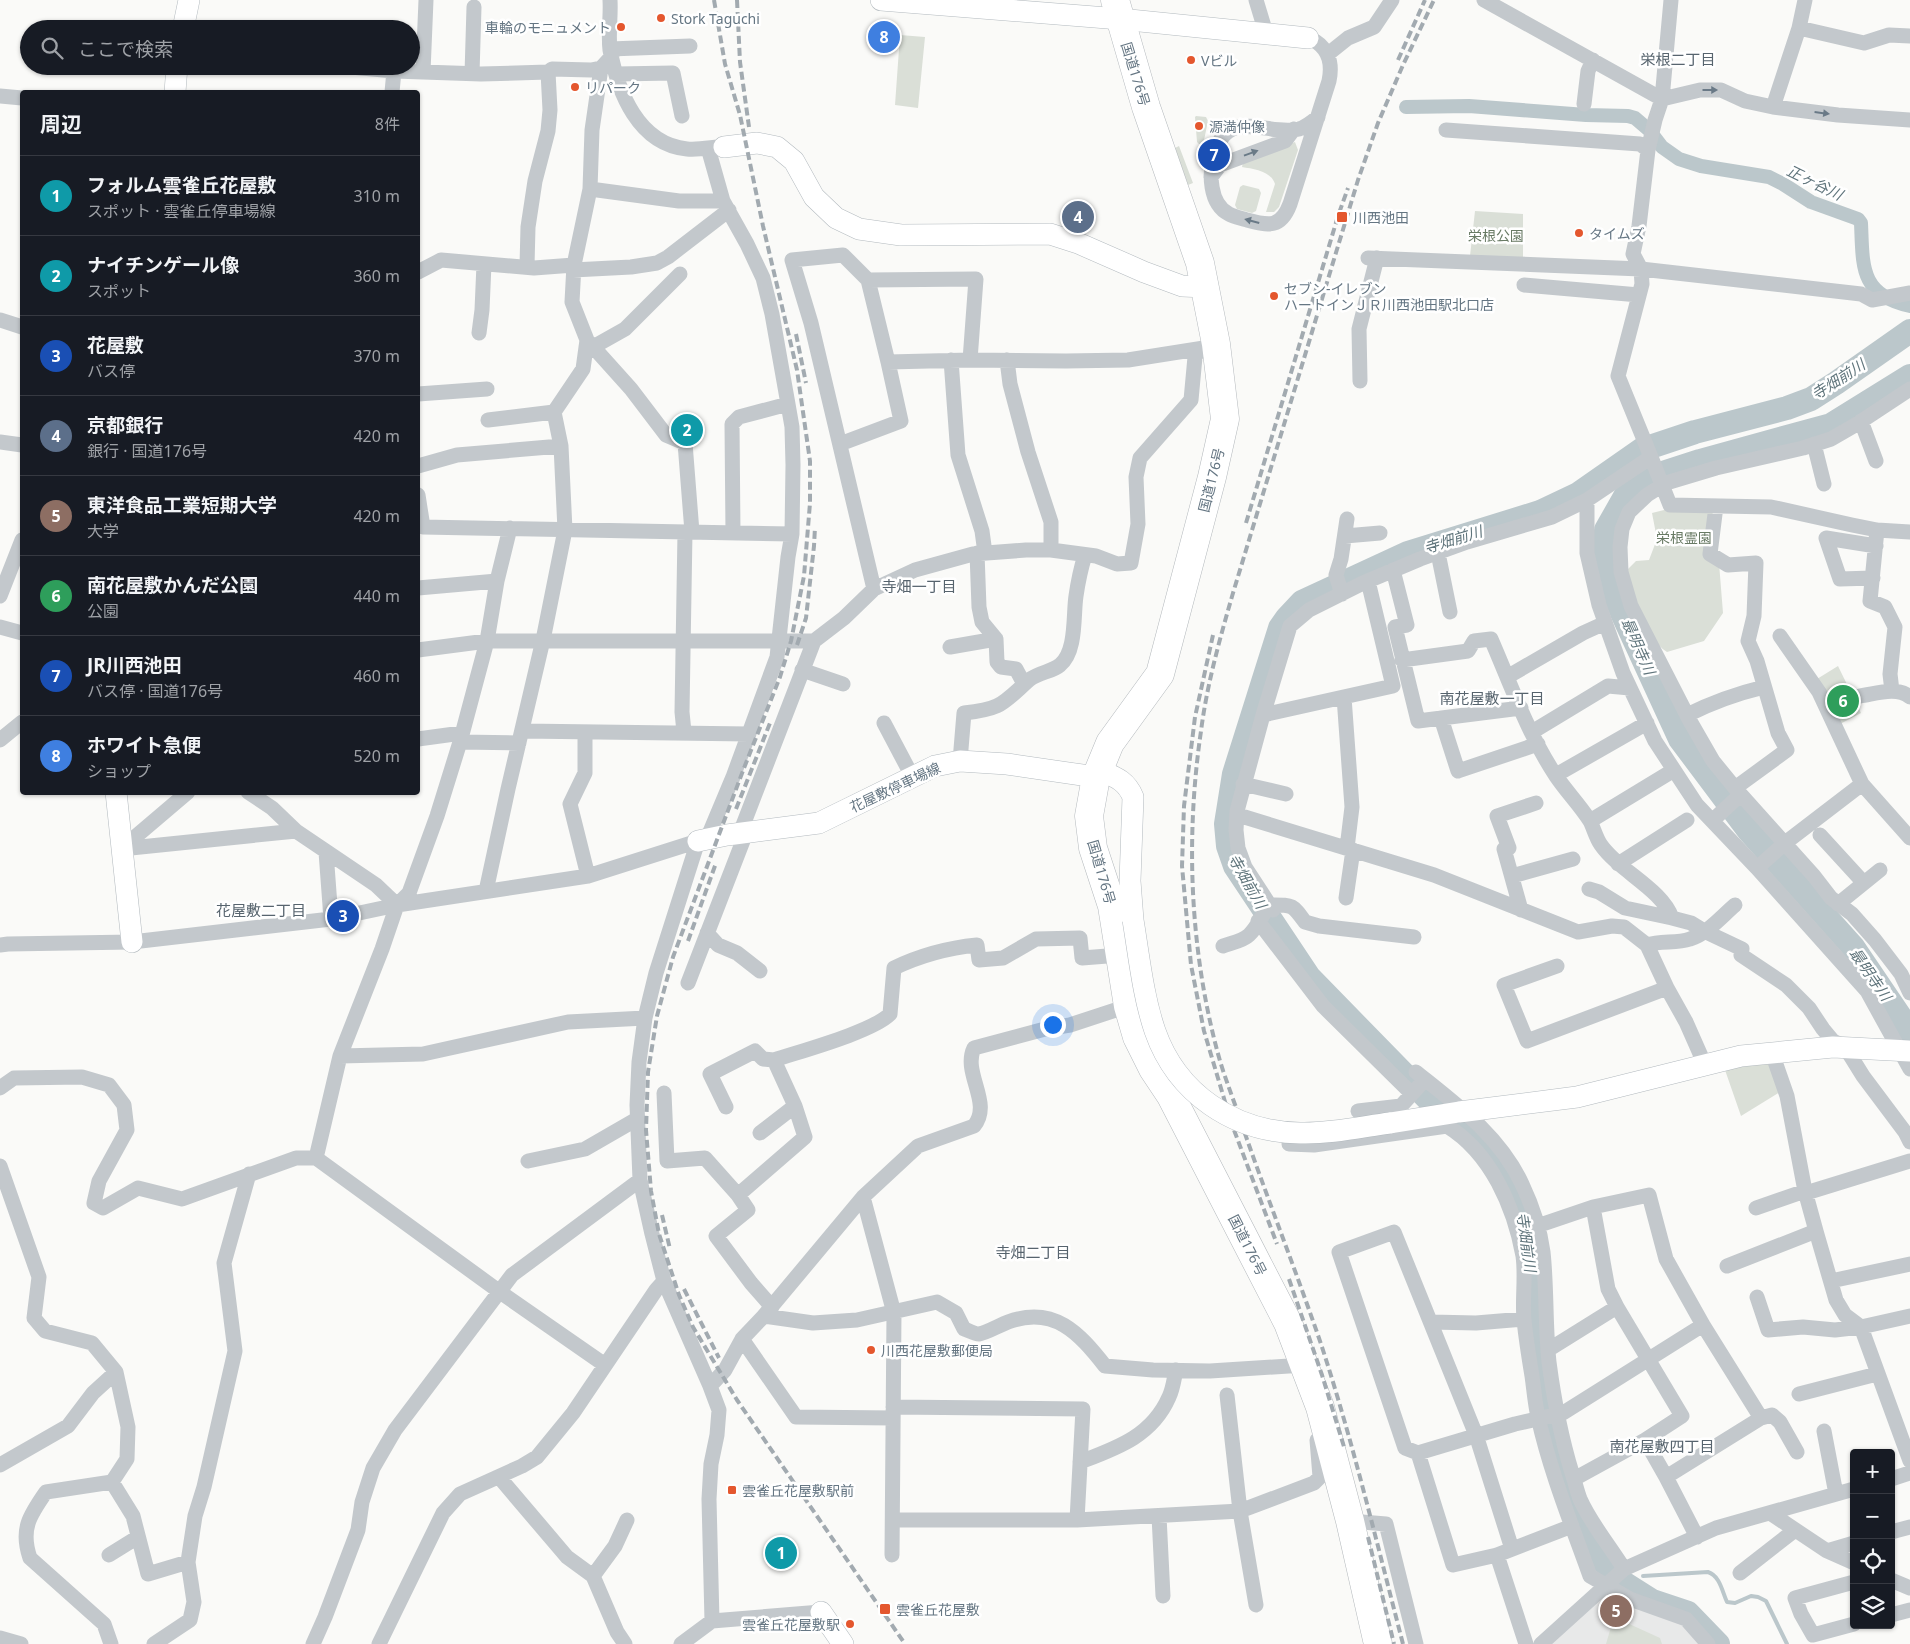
<!DOCTYPE html>
<html lang="ja">
<meta charset="utf-8">
<style>
body{margin:0;font-family:"Noto Sans","Noto Sans JP",sans-serif;background:#20242c;color:#f1f3f6}
.controls{position:absolute;right:15px;bottom:15px;display:grid;overflow:hidden;border-radius:5px;box-shadow:0 1px 4px #0004}
.controls button{width:45px;height:45px;display:grid;place-items:center;padding:0;border:0;border-bottom:1px solid #363941;background:#171b24;color:#f1f3f6;font:25px sans-serif}
.you{position:absolute;left:1052px;top:1024px;width:18px;height:18px;margin:-12px;border:4px solid #fff;border-radius:50%;background:#1a73e8;box-shadow:0 0 0 8px #1a73e833}
.badge{display:grid;place-items:center;width:32px;height:32px;border-radius:50%;background:#1a73e8;color:#fff;font-size:16px;font-weight:700}
.pin{position:absolute;translate:-50% -50%;border:2px solid #fff;box-shadow:0 1px 5px #0006}
.list{margin:0;padding:0;list-style:none}
h2{display:flex;justify-content:space-between;align-items:center;height:65px;margin:0;padding:0 20px;font-size:21px}
h2 small{font-size:16px;font-weight:400;color:#9ea1a6}
.list li{display:grid;grid-template-columns:32px 1fr auto;gap:15px;align-items:center;box-sizing:border-box;height:80px;padding:0 20px;border-top:1px solid #363941}
.list b{display:block;font-size:19px;white-space:nowrap}
.list p{margin:0;font-size:16px;white-space:nowrap;color:#9ea1a6}
.list em{font-size:16px;font-style:normal;color:#9ea1a6}
.icon{flex:none;width:28px;height:28px;fill:none;stroke:currentColor;stroke-width:2;stroke-linecap:round;stroke-linejoin:round}
.map{position:relative;flex:none;width:1910px;height:1644px;overflow:hidden}
.search{position:absolute;background:#171b24;box-shadow:0 1px 4px #0004;left:20px;top:20px;width:400px;height:55px;display:flex;align-items:center;gap:12px;box-sizing:border-box;padding:0 18px;border-radius:28px;color:#9ea1a6;font-size:19px}
.panel{position:absolute;background:#171b24;box-shadow:0 1px 4px #0004;left:20px;top:90px;width:400px;height:705px;border-radius:5px}
.map>svg:first-child{display:block}
.built{fill:#e8e9e9}
.green{fill:#dadfd7}
.lines{fill:none;stroke-linecap:round;stroke-linejoin:round}
.stream{stroke:#bbc7cb;stroke-width:4}
.canal{stroke:#bbc7cb;stroke-width:14}
.river{stroke:#bbc7cb;stroke-width:24}
.secondary-casing{stroke:#b3babf;stroke-width:22}
.highway-casing{stroke:#b4b9bd;stroke-width:29}
.street{stroke:#c3c8cc;stroke-width:15}
.secondary{stroke:#fff;stroke-width:21}
.highway{stroke:#fff;stroke-width:28}
.rail{stroke:#a2aab0;stroke-width:4;stroke-dasharray:8 4;stroke-linecap:butt}
.secondary-bridge-casing{stroke:#b3babf;stroke-width:22;stroke-linecap:butt}
.secondary-bridge{stroke:#fff;stroke-width:21}
.oneway{fill:#6a7a87}
.poi-dot{fill:#e4572e;stroke:#fff;stroke-width:2}
.labels{text-anchor:middle;dominant-baseline:central;stroke-width:5;stroke-linejoin:round;paint-order:stroke}
.poi-label{font-size:14px;fill:#657683;stroke:#fff;text-anchor:start}
.street-label{font-size:14px;fill:#657683;stroke:#fff}
.park-label{font-size:14px;fill:#687a64;stroke:#fff}
.neighbourhood-label{font-size:15px;fill:#57646e;stroke:#fff}
.water-label{font-size:15px;font-style:italic;fill:#60757c;stroke:#fff}
</style>
<div class="map">
<svg width="1910" height="1644" viewBox="0 0 1910 1644">
<rect width="100%" height="100%" fill="#fafaf8"/>
<path class="built" d="M1601,1594L1617,1597L1683,1624L1702,1644H1546Z"/>
<path class="green" d="M900,35L925,37L918,108L895,105Z
M1196,116L1206,117L1208,121L1203,145L1199,144L1197,142L1195,117Z
M1295,142L1298,150L1279,207L1274,212H1266L1275,184C1271,171 1254,169 1242,167L1243,162Z
M1179,146L1193,183L1188,185L1175,148Z
M1243,185L1259,189L1261,193L1256,211L1252,213L1237,209L1235,205L1240,187Z
M1475,211L1523,214V259L1470,256Z
M1668,509H1712L1719,563L1723,613L1704,641L1667,652C1644,637 1634,596 1627,570L1636,561L1649,560L1657,539L1652,513Z
M1838,666L1861,713L1840,724L1817,679Z
M1768,1060L1780,1092L1741,1116L1725,1070Z
M1614,1617L1660,1638L1662,1644H1606Z"/>
<g class="lines">
<path class="stream" d="M1643,1576L1708,1572C1720,1576 1722,1591 1727,1602L1735,1603L1751,1596L1758,1597L1766,1601L1787,1644"/>
<path class="canal" d="M1406,107L1469,106L1586,115L1628,116L1635,118L1649,130L1662,147L1679,159L1701,166L1769,177L1783,184L1811,202L1858,219L1861,223C1863,265 1859,295 1910,306"/>
<path class="river" d="M1910,376L1831,425L1700,461L1663,473L1627,493L1606,530V572L1622,613L1680,739L1749,831L1853,947L1910,1031
M1718,1644L1688,1613L1652,1601L1622,1582L1600,1558L1575,1507L1552,1436L1545,1409L1528,1228C1515,1172 1480,1145 1440,1108L1435,1106L1309,977L1235,866L1228,846L1226,824L1234,774L1280,628L1287,618L1302,602L1408,553L1540,512L1578,494L1641,450L1695,432L1787,408L1811,399L1836,383L1910,331"/>
<g class="secondary-casing">
<path id="secondary" d="M881,0L1120,19L1308,38
M183,29L189,0
M175,92L177,66
M724,147L757,143L777,147L794,161L814,197L836,218L859,229L901,235L1050,234L1078,243L1144,272L1182,286L1206,287
M1099,770C1115,777 1126,780 1133,797L1130,881L1133,920
M116,792L132,942
M698,841L727,835L819,823L935,766L960,761L1007,764L1096,777
M1390,1123L1459,1112L1577,1097L1741,1056L1833,1047L1910,1051
M821,1612L843,1644"/>
</g>
<g class="highway-casing">
<path id="highway" d="M1115,0L1146,107L1200,263L1216,344L1225,419L1212,477L1160,674L1110,743L1096,777L1089,816L1093,848L1112,906L1128,1006L1137,1037L1153,1069L1171,1096L1288,1323L1320,1407L1350,1521L1378,1644"/>
</g>
<path class="street" d="M610,0C611,16 608,34 610,50C618,92 638,144 687,149C697,150 708,148 718,147
M1256,0L1266,33
M1484,0L1662,99L1700,90H1721L1745,101L1773,107L1838,115L1910,120
M1799,28L1864,43L1889,35L1910,36
M1308,38C1328,45 1333,62 1329,81L1290,204C1281,228 1269,226 1247,220C1241,218 1234,217 1229,214C1209,204 1209,173 1214,155C1228,105 1267,137 1299,129C1306,127 1312,122 1318,117
M610,49L690,46
M1328,54L1348,38L1374,27L1392,0
M340,66L394,71L481,74L548,72L552,69L591,70L601,68
M423,72L426,0
M472,74L474,7
M617,74L673,73L682,116
M392,92L394,71
M0,96L22,98
M1584,104L1588,71L1593,60
M1773,107L1799,28L1805,0
M1446,130L1640,144L1648,150
M1211,177L1220,165L1285,141L1294,129
M590,189L679,201H723
M1368,258L1641,269L1861,294L1872,300L1910,293
M527,266L528,227L535,181L548,131L550,110L548,72
M573,270L631,267L657,263L668,257L729,210
M418,272L441,260L534,268L574,265
M868,280L888,362L970,360L1066,361L1128,360L1204,348
M1524,285L1639,295
M0,320L22,327
M479,333L482,310L484,264
M587,340L631,389L666,435L685,443L692,532
M593,347L625,329L680,274
M951,360L958,455L982,531L985,553
M1007,360L1010,384L1028,452L1051,522V550
M1360,381L1359,329L1377,258
M1910,389L1857,424L1831,439L1803,448L1716,468L1666,483L1647,495L1629,512L1622,529L1620,547L1621,572L1631,606L1690,721L1713,761L1735,788L1814,876L1831,898L1852,914L1875,940L1901,974L1910,993
M418,394L487,389
M488,420L554,412
M1861,421L1876,461
M0,442L22,445
M840,444L901,421L888,362
M1814,444L1824,484
M1651,457L1670,505L1771,507L1852,525L1877,530L1910,532
M418,466L457,455L561,446
M418,495L423,527L792,534
M1587,500V553L1599,605L1623,673L1655,741L1697,805L1757,868L1867,991L1910,1069
M1716,506L1710,554L1728,565L1756,563L1754,616L1748,641L1757,661L1778,733L1787,750L1735,788
M510,528L497,581L487,641L460,742L437,816L409,893L397,905L382,949L340,1056L423,1054L568,1022L645,1018
M1877,530L1870,601L1885,607L1895,627L1890,674L1892,691
M733,533L732,424L739,417L788,404
M1345,536L1380,533
M977,553L979,607L982,622L996,639L997,662L1001,667L1016,669L1024,684
M1438,553L1450,612
M1393,570L1407,625L1395,627L1418,721L1521,708
M1873,578L1840,579L1826,538L1876,546
M418,588L497,581
M874,589L811,323L792,260L843,255L868,280L976,279L970,360
M1342,594L1336,575L1341,559L1347,519
M0,596L22,540
M0,627L22,633
M1780,636L1819,692L1862,784L1910,838
M950,647L996,639
M418,650L487,641H814
M1402,660L1468,651L1474,641L1491,639C1511,685 1528,734 1556,776C1566,791 1580,805 1590,821C1594,829 1596,838 1601,845C1619,871 1662,889 1672,918L1691,923L1704,931L1742,949L1741,955L1786,985L1809,1008L1823,1029L1833,1041L1845,1047L1863,1076L1905,1132L1910,1142
M802,670L843,684
M1507,677L1583,633L1605,623
M1860,696C1875,694 1897,686 1910,697
M1344,697L1352,807L1347,848
M1263,715L1393,686L1368,581
M1687,715C1713,702 1735,694 1764,687
M1441,718L1458,771L1538,744
M884,723L912,776
M523,731L749,734
M585,732V773L570,804L588,876
M684,732L682,712L685,532
M1532,732L1608,686L1630,688
M418,739L462,733
M0,740L22,722
M460,742L519,743
M960,761L964,713C1002,709 1002,704 1029,680C1039,672 1052,672 1060,665C1077,651 1073,615 1076,596C1078,582 1081,568 1085,555
M1556,775L1647,723
M1243,784L1286,794
M188,792L121,849L296,831
M248,792L272,808L296,831L376,885L397,905
M1238,815L1434,875L1578,932L1612,926L1624,927L1647,945L1667,988
M1590,821L1674,770
M1712,821L1740,795
M740,833L814,641L844,618L874,589L915,570L973,554L1026,550H1051L1096,556L1117,564L1131,563L1138,524L1136,477L1140,458L1191,400L1195,357L1199,350
M1820,835L1863,882
M707,839L733,777L777,657L788,557L792,534L793,465L792,427L788,404L772,314L763,278L747,244L723,201L708,148
M698,841L656,973L645,1018L639,1062L637,1105L640,1180L652,1234L664,1281L710,1386L719,1410L717,1435L711,1464L709,1499L712,1621
M326,852L331,919
M1618,864L1687,820
M1757,868L1785,843L1862,784
M1512,876L1573,859
M1589,889L1599,892L1625,908L1672,918
M486,891L508,789L543,640L565,530L561,446L554,412L583,369L587,340L572,302L574,265L590,189L592,130L601,68L612,56
M1346,898L1353,850
M1838,904L1880,870
M1273,910L1245,867L1238,848L1236,830L1237,811L1263,715L1290,626L1309,610L1363,583L1420,559L1467,542L1552,517L1587,500L1651,457L1618,376L1642,284L1641,269L1633,254L1639,226L1648,150L1655,120L1662,99L1671,0
M1521,910L1504,849L1509,848L1497,816L1536,803
M1258,921L1323,1006L1411,1093
M707,933L718,945L737,953L760,971
M0,945L8,944L132,942L331,919L397,905L588,876L698,841
M1647,945C1661,940 1676,944 1690,939C1707,934 1722,916 1735,905
M1223,946C1231,943 1243,941 1249,935C1258,927 1262,914 1270,905C1293,905 1292,904 1305,922L1319,926L1414,937
M1557,966L1504,985L1527,1041L1667,988L1686,1022L1705,1065
M688,983L746,833
M1416,1072C1456,1104 1500,1136 1522,1184C1532,1205 1540,1229 1543,1252C1547,1289 1545,1326 1549,1362C1554,1400 1561,1437 1572,1473C1575,1482 1577,1491 1580,1499C1591,1524 1610,1546 1624,1569
M0,1088L14,1078L82,1077L109,1085L124,1105L127,1130L99,1181L94,1203L103,1208L138,1188L182,1199L296,1158H316L500,1292L605,1365
M664,1093L667,1161L705,1158L738,1195
M726,1107L710,1074L755,1051L763,1059L774,1060C801,1051 872,1032 890,1014L894,968C921,955 947,948 977,945L979,960L1003,958L1036,939L1080,938L1082,958L1120,955
M1358,1111L1401,1106L1419,1086
M760,1133L795,1106L774,1060
M1289,1144L1314,1145L1447,1126C1491,1153 1514,1207 1523,1256C1526,1277 1522,1299 1524,1320C1526,1339 1529,1358 1532,1376C1534,1390 1535,1404 1538,1417C1550,1471 1571,1523 1590,1576L1630,1599L1686,1619L1708,1644
M316,1158L340,1056
M528,1161L585,1149L637,1119
M0,1166L39,1277L34,1318L45,1331L92,1343L116,1372L128,1427L127,1459L112,1482L133,1516L148,1574L188,1562L195,1516L204,1487L235,1351L224,1263L249,1174
M1806,1193L1910,1161
M863,1197L894,1313L892,1555
M1756,1208L1805,1191
M1537,1226L1593,1207
M1816,1231L1836,1300L1845,1315L1861,1327L1910,1461
M1727,1266L1816,1231L1805,1191L1787,1096L1772,1053
M1831,1281L1910,1264
M1757,1297L1768,1330L1803,1327L1835,1330L1861,1327L1910,1316
M772,1307L751,1283L716,1236L748,1210L738,1195L805,1137L795,1106
M764,1316L813,1323L857,1320L937,1302L956,1313L964,1329C968,1330 974,1334 979,1334C986,1333 1000,1325 1008,1322C1054,1305 1079,1333 1105,1366L1153,1370L1210,1371L1304,1365
M1431,1322L1476,1323L1524,1319
M742,1339L796,1417L893,1418
M1548,1350L1617,1307
M710,1386L725,1370L742,1339L762,1318L863,1197L918,1146L974,1126C993,1103 962,1073 974,1048L1045,1029L1070,1025L1128,1006
M1799,1394L1877,1374
M1227,1395L1240,1511L1256,1605
M1761,1418L1772,1415L1780,1422L1797,1452
M1824,1431L1836,1494
M1418,1453L1405,1448L1339,1252L1394,1232L1476,1435L1512,1549
M1080,1462C1117,1448 1152,1436 1169,1397C1173,1389 1174,1379 1176,1370
M0,1465L68,1426L93,1393L116,1372
M499,1477L567,1557L593,1576L617,1632L625,1644
M1666,1477L1645,1440L1682,1416L1617,1307L1608,1289L1593,1207L1649,1195L1666,1259L1703,1325
M1574,1479L1645,1440
M1891,1479L1910,1473
M1770,1513L1827,1551L1854,1563
M1159,1516L1163,1596
M893,1520H1077L1083,1409L893,1407
M1077,1520L1240,1511L1314,1483L1320,1477L1317,1440
M1350,1521L1386,1524L1416,1644
M1572,1526L1497,1555L1453,1565L1418,1453L1515,1424L1563,1413L1703,1325L1761,1418L1666,1477L1697,1537
M1891,1532L1910,1527
M1827,1551L1854,1543
M109,1555L138,1537
M1497,1555L1526,1644
M1740,1573L1795,1530
M593,1576L615,1546L627,1520
M1891,1580L1910,1588
M1854,1582L1795,1598L1801,1614L1813,1635L1854,1624
M1891,1615L1910,1610
M0,1638L21,1644
M111,1644L104,1624L30,1558C20,1529 30,1515 46,1492L112,1482
M154,1644L190,1620L194,1602L188,1562
M313,1644L325,1617L358,1530L362,1502L373,1468L395,1430L512,1275L640,1180
M379,1644L443,1513L460,1494L522,1466L537,1457L573,1413L656,1290L664,1281
M681,1644L712,1621L821,1612
M1541,1644L1624,1569L1716,1528L1854,1489"/>
<use href="#secondary" class="secondary"/>
<use href="#highway" class="highway"/>
<path class="rail" d="M714,0L725,64L740,115L763,226L797,370L810,461V503L804,576L791,641L780,677L744,768L673,957L657,1016L648,1072L646,1130L651,1191L659,1234L679,1295L693,1327L737,1400L905,1644
M737,0L740,62L749,127
M1398,60L1425,0
M796,334L806,383
M1246,523L1338,216L1348,188
M1213,635L1195,717L1184,806L1182,866L1191,965L1204,1031L1231,1122L1277,1244
M797,645L806,618L814,546L815,527
M736,809L770,723
M688,941L716,863
M662,1215L670,1249
M1289,1279L1322,1375L1345,1450
M684,1289L719,1358
M1368,1537L1394,1644
M1403,1644C1377,1544 1353,1442 1321,1344C1296,1271 1268,1200 1243,1128C1236,1106 1227,1084 1220,1061C1190,955 1185,840 1201,731C1207,684 1220,638 1233,593L1358,180L1378,123L1403,65L1434,0"/>
<g class="secondary-bridge-casing">
<path id="secondary-bridge" d="M1133,920C1139,956 1143,996 1155,1031C1177,1094 1234,1132 1300,1133C1330,1134 1361,1127 1390,1123"/>
</g>
<use href="#secondary-bridge" class="secondary-bridge"/>
</g>
<defs><path id="oneway-solid" d="M-6-.8H1V-3.2L6.5 0L1 3.2V.8H-6Z" transform="scale(1.25)"/></defs>
<g class="oneway">
<use href="#oneway-solid" transform="translate(1710 90)"/>
<use href="#oneway-solid" transform="translate(1822 113) rotate(7)"/>
<use href="#oneway-solid" transform="translate(1251 153) rotate(-20)"/>
<use href="#oneway-solid" transform="translate(1252 221) rotate(-165)"/>
</g>
<g class="poi-dot">
<circle cx="661" cy="18" r="5"/>
<circle cx="621" cy="27" r="5"/>
<circle cx="1191" cy="60" r="5"/>
<circle cx="575" cy="87" r="5"/>
<circle cx="1199" cy="126" r="5"/>
<rect x="1336" y="211" width="12" height="12" rx="2.5"/>
<circle cx="1579" cy="233" r="5"/>
<circle cx="1274" cy="296" r="5"/>
<circle cx="871" cy="1350" r="5"/>
<rect x="727" y="1485" width="10" height="10" rx="2.5"/>
<rect x="879" y="1603" width="12" height="12" rx="2.5"/>
<circle cx="850" cy="1624" r="5"/>
</g>
<g class="labels">
<g class="poi-label">
<text x="671" y="18">Stork Taguchi</text>
<text x="611" y="27" text-anchor="end">車輪のモニュメント</text>
<text x="1201" y="60">Vビル</text>
<text x="585" y="87">リパーク</text>
<text x="1209" y="126">源満仲像</text>
<text x="1353" y="217">川西池田</text>
<text x="1589" y="233">タイムズ</text>
<text x="1284" y="288">セブン-イレブン<tspan x="1284" dy="16">ハートインＪＲ川西池田駅北口店</tspan></text>
<text x="881" y="1350">川西花屋敷郵便局</text>
<text x="742" y="1490">雲雀丘花屋敷駅前</text>
<text x="896" y="1609">雲雀丘花屋敷</text>
<text x="840" y="1624" text-anchor="end">雲雀丘花屋敷駅</text>
</g>
<g class="street-label">
<text transform="translate(1136 74) rotate(73)">国道176号</text>
<text transform="translate(1211 480) rotate(-76)">国道176号</text>
<text transform="translate(895 787) rotate(-25)">花屋敷停車場線</text>
<text transform="translate(1102 872) rotate(74)">国道176号</text>
<text transform="translate(1248 1245) rotate(63)">国道176号</text>
</g>
<g class="park-label">
<text x="1496" y="235">栄根公園</text>
<text x="1684" y="537">栄根霊園</text>
</g>
<g class="neighbourhood-label">
<text x="1678" y="59">栄根二丁目</text>
<text x="919" y="586">寺畑一丁目</text>
<text x="1492" y="698">南花屋敷一丁目</text>
<text x="261" y="910">花屋敷二丁目</text>
<text x="1033" y="1252">寺畑二丁目</text>
<text x="1662" y="1446">南花屋敷四丁目</text>
</g>
<g class="water-label">
<text transform="translate(1815 182) rotate(26)">正ヶ谷川</text>
<text transform="translate(1838 379) rotate(-33)">寺畑前川</text>
<text transform="translate(1453 539) rotate(-17)">寺畑前川</text>
<text transform="translate(1639 646) rotate(66)">最明寺川</text>
<text transform="translate(1248 881) rotate(60)">寺畑前川</text>
<text transform="translate(1871 974) rotate(55)">最明寺川</text>
<text transform="translate(1527 1242) rotate(82)">寺畑前川</text>
</g>
</g>
</svg>
<div class="controls">
<button>+</button>
<button>−</button>
<button><svg class="icon" aria-label="locate" viewBox="0 0 24 24"><circle cx="12" cy="12" r="6"/><path d="M12 2v4M12 18v4M2 12h4M18 12h4"/></svg></button>
<button><svg class="icon" aria-label="layers" viewBox="0 0 24 24"><path d="M12 4l9 5-9 5-9-5zM3 14l9 5 9-5"/></svg></button>
</div>
<div class="you"></div>
<div class="pin badge" style="left:781px;top:1553px;background:#0f9aa8">1</div>
<div class="pin badge" style="left:687px;top:430px;background:#0f9aa8">2</div>
<div class="pin badge" style="left:343px;top:916px;background:#1a4fb4">3</div>
<div class="pin badge" style="left:1078px;top:217px;background:#5c6f8a">4</div>
<div class="pin badge" style="left:1616px;top:1611px;background:#8d6e63">5</div>
<div class="pin badge" style="left:1843px;top:701px;background:#2e9e5b">6</div>
<div class="pin badge" style="left:1214px;top:155px;background:#1a4fb4">7</div>
<div class="pin badge" style="left:884px;top:37px;background:#3f7fe0">8</div>
<div class="search"><svg class="icon" aria-label="search" viewBox="0 0 24 24"><circle cx="10" cy="10" r="6"/><path d="M15 15l6 6"/></svg>ここで検索</div>
<section class="panel">
<h2>周辺<small>8件</small></h2>
<ul class="list">
<li><span class="badge" style="background:#0f9aa8">1</span><div><b>フォルム雲雀丘花屋敷</b><p>スポット · 雲雀丘停車場線</p></div><em>310 m</em></li>
<li><span class="badge" style="background:#0f9aa8">2</span><div><b>ナイチンゲール像</b><p>スポット</p></div><em>360 m</em></li>
<li><span class="badge" style="background:#1a4fb4">3</span><div><b>花屋敷</b><p>バス停</p></div><em>370 m</em></li>
<li><span class="badge" style="background:#5c6f8a">4</span><div><b>京都銀行</b><p>銀行 · 国道176号</p></div><em>420 m</em></li>
<li><span class="badge" style="background:#8d6e63">5</span><div><b>東洋食品工業短期大学</b><p>大学</p></div><em>420 m</em></li>
<li><span class="badge" style="background:#2e9e5b">6</span><div><b>南花屋敷かんだ公園</b><p>公園</p></div><em>440 m</em></li>
<li><span class="badge" style="background:#1a4fb4">7</span><div><b>JR川西池田</b><p>バス停 · 国道176号</p></div><em>460 m</em></li>
<li><span class="badge" style="background:#3f7fe0">8</span><div><b>ホワイト急便</b><p>ショップ</p></div><em>520 m</em></li>
</ul>
</section>
</div>
